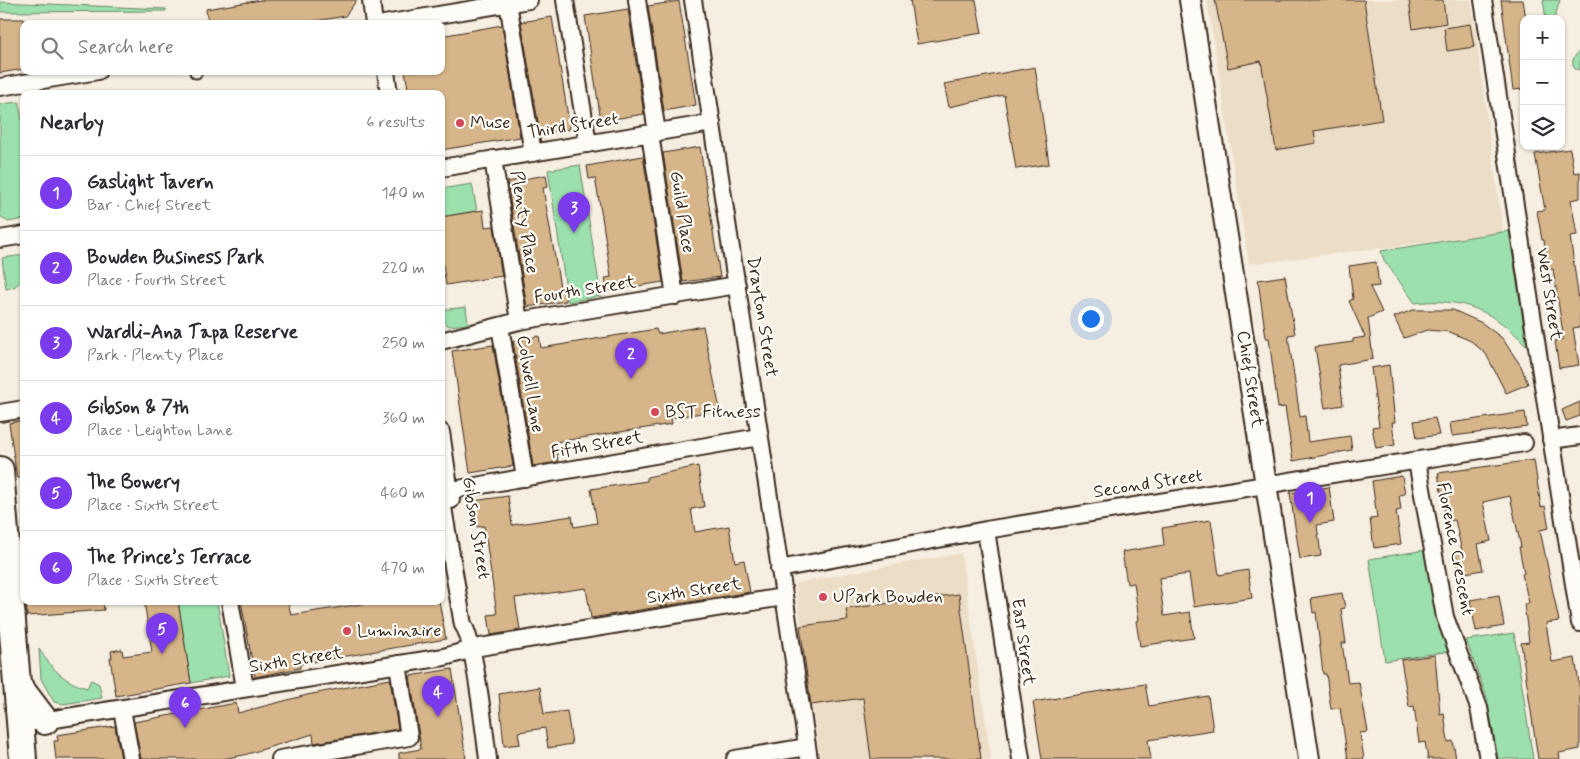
<!DOCTYPE html>
<meta charset="utf-8">
<style>
body{margin:0;font-family:Mynerve,sans-serif;background:#f2f2f3;color:#2b2b33}
.controls{position:absolute;right:15px;top:15px;display:grid;overflow:hidden;border-radius:10px;box-shadow:0 1px 4px #0004}
.controls button{width:45px;height:45px;display:grid;place-items:center;padding:0;border:0;border-bottom:1px solid #e1e1e2;background:#fff;color:#2b2b33;font:25px sans-serif}
.you{position:absolute;left:1090px;top:318px;width:18px;height:18px;margin:-12px;border:4px solid #fff;border-radius:50%;background:#1a73e8;box-shadow:0 0 0 8px #1a73e833}
.badge{display:grid;place-items:center;width:32px;height:32px;border-radius:50%;background:#7c3aed;color:#fff;font-size:16px;font-weight:700}
.pin{position:absolute;translate:-50% -41px;filter:drop-shadow(0 1px 2px #0008)}
.pin::after{content:'';position:absolute;top:26px;width:18px;height:15px;background:inherit;clip-path:polygon(0 0,100% 0,50% 100%)}
.list{margin:0;padding:0;list-style:none}
h2{display:flex;justify-content:space-between;align-items:center;height:65px;margin:0;padding:0 20px;font-size:21px}
h2 small{font-size:16px;font-weight:400;color:#7c7c81}
.list li{display:grid;grid-template-columns:32px 1fr auto;gap:15px;align-items:center;box-sizing:border-box;height:75px;padding:0 20px;border-top:1px solid #e1e1e2}
.list b{display:block;font-size:19px;white-space:nowrap}
.list p{margin:0;font-size:16px;white-space:nowrap;color:#7c7c81}
.list em{font-size:16px;font-style:normal;color:#7c7c81}
.icon{flex:none;width:28px;height:28px;fill:none;stroke:currentColor;stroke-width:2;stroke-linecap:round;stroke-linejoin:round}
.map{position:relative;flex:none;width:1580px;height:759px;overflow:hidden}
.search{position:absolute;background:#fff;box-shadow:0 1px 4px #0004;left:20px;top:20px;width:425px;height:55px;display:flex;align-items:center;gap:12px;box-sizing:border-box;padding:0 18px;border-radius:10px;color:#7c7c81;font-size:19px}
.panel{position:absolute;background:#fff;box-shadow:0 1px 4px #0004;left:20px;top:90px;width:425px;height:515px;border-radius:10px}
.map>svg:first-child{display:block}
.built{fill:#ecddc7}
.green{fill:#9ce1ad;stroke:#6c8666}
.building{fill:#d7b58a;stroke:#3b2a1e}
.lines{fill:none;stroke-linecap:round;stroke-linejoin:round}
.pedestrian-casing{stroke:#3b2a1e;stroke-width:15}
.minor-casing{stroke:#3b2a1e;stroke-width:20}
.tertiary-casing{stroke:#3b2a1e;stroke-width:24}
.trunk-casing{stroke:#3b2a1e;stroke-width:30}
.pedestrian{stroke:#fdfcf7;stroke-width:11}
.minor{stroke:#fdfcf7;stroke-width:16}
.tertiary{stroke:#fdfcf7;stroke-width:20}
.trunk{stroke:#fdfcf7;stroke-width:26}
.poi-dot{fill:#d1495b;stroke:#fdfcf7;stroke-width:2}
.labels{text-anchor:middle;dominant-baseline:central;stroke-width:4.5;stroke-linejoin:round;paint-order:stroke}
.poi-label{font-size:18px;fill:#3b2a1e;stroke:#fdfcf7;text-anchor:start}
.street-label{font-size:18px;fill:#3b2a1e;stroke:#fdfcf7}
</style>
<div class="map">
<svg width="1580" height="759" viewBox="0 0 1580 759">
<rect width="100%" height="100%" fill="#f5eee1"/>
<filter id="ink" filterUnits="userSpaceOnUse"><feTurbulence type="fractalNoise" baseFrequency=".02" numOctaves="2"/><feDisplacementMap in="SourceGraphic" scale="10" xChannelSelector="R" yChannelSelector="G"/><feConvolveMatrix kernelMatrix="1 2 1 2 8 2 1 2 1" color-interpolation-filters="sRGB"/></filter>
<g filter="url(#ink)">
<path class="built" d="M1207,0H1471L1503,233L1249,264Z
M961,553L991,759H820L795,583Z"/>
<path class="green" d="M1543,0H1560L1554,19H1546Z
M0,2L166,9V11L0,12Z
M1580,50V70L1575,69C1570,61 1574,57 1580,50Z
M19,102L24,131V219L8,222L0,216V104Z
M580,165L601,296L568,302L548,170Z
M472,184L477,211L441,217V189Z
M1509,231L1527,346C1494,311 1463,297 1415,303L1384,260L1381,251Z
M24,255V279L14,287L6,289L2,258Z
M466,307L468,324L449,326L441,320V310Z
M1426,550L1451,651L1385,661L1369,559Z
M178,601H217L229,676L191,683Z
M1514,633L1533,759H1498L1487,698L1466,640Z
M39,649C52,669 64,682 87,688L91,680L99,684L102,698L63,704L54,702L41,679Z"/>
<path class="building" d="M261,0H357L345,16L299,24H208L206,9Z
M910,0H976L982,33L917,44Z
M1215,0H1364L1382,120L1314,131L1316,143L1276,150L1261,61L1228,68Z
M1409,0H1443L1446,23L1413,29Z
M1501,0H1523L1526,19H1524V89L1513,90Z
M679,1L696,105L664,111L648,6Z
M628,9L644,114L601,121L585,16Z
M552,17L570,129L540,134L521,22Z
M0,19H24V69L0,73Z
M1470,24L1474,47L1447,51L1444,28Z
M502,25L520,137L441,150V94H409L405,71H441V36Z
M1035,67L1049,164L1016,169L1004,95L949,107L944,84Z
M700,147L720,277L683,282L663,153Z
M1570,149L1574,173L1580,172V198L1571,200L1577,235L1570,236L1580,308V327L1573,328L1579,365L1559,368L1555,341L1564,339L1553,269H1548L1544,240H1542L1537,211L1545,210L1535,154Z
M643,156L663,282L607,291L605,278L611,277L603,223L595,178L589,179L587,166Z
M546,175L548,187L543,188L560,287L564,286L566,301L527,307L507,182Z
M483,210L485,227L494,226L502,276L446,285L441,253V217Z
M1376,262L1379,286L1370,287L1382,312L1368,318L1373,359L1338,365L1343,405L1325,408L1315,347L1353,342V339L1365,337L1349,301L1353,299L1349,266Z
M1285,276L1295,334L1288,335L1300,417L1305,416L1308,442L1350,436L1352,450L1293,461L1285,407L1278,408L1269,338H1266L1258,280Z
M1413,310H1453L1482,323L1502,338L1521,366L1528,384L1506,393L1486,354L1471,341L1450,332L1427,330L1404,338L1394,317Z
M703,326L720,410L671,418L672,424L555,442L558,462L533,466L513,341L539,336L541,348L656,329L658,334Z
M493,345L513,466L470,473L452,351Z
M1389,365L1395,422H1392L1395,445L1376,448L1372,427L1379,426L1371,368Z
M1580,402V416L1566,421L1562,410Z
M1525,412L1527,427L1452,436L1450,423Z
M1435,418L1439,435L1417,438L1414,421Z
M24,420V478H17L9,423Z
M1534,460L1541,507L1545,506L1549,528L1540,530L1559,621L1546,623L1552,662L1575,658L1580,690V749L1559,753L1560,759H1538L1521,643L1529,642L1524,604L1529,603L1522,574L1524,573L1519,547H1521L1510,496L1483,502L1491,541L1478,544L1483,570L1459,574L1455,553L1462,551L1455,520L1446,521L1438,473Z
M698,466L704,507L691,509L695,532L729,526L735,562L744,560L750,592L591,618L586,588L515,598L520,630L491,635L488,615L497,614L484,526L477,527L473,501L508,496L512,525L572,516L574,527L597,523L591,489L647,481V477Z
M1402,476L1405,494L1399,495L1401,510L1396,511L1401,544L1374,548L1370,519L1377,518L1372,481Z
M1329,487L1334,522L1317,525L1321,556L1300,559L1290,493Z
M1211,520L1219,575L1248,570L1252,598L1194,607L1189,574L1159,578L1164,616L1190,612L1194,638L1140,646L1136,621L1139,620L1134,583L1127,584L1122,552L1164,545L1162,528Z
M1342,593L1345,608L1341,609L1346,643H1342L1348,683L1359,682L1368,732L1360,733L1364,759H1348L1340,708L1331,709L1326,674H1323L1316,612L1313,613L1311,598Z
M959,594L981,759H871L863,698L811,705L800,626L848,620L846,609Z
M1499,595L1504,626L1476,631L1470,600Z
M26,601H103L104,610L27,616Z
M144,601H178L191,683L116,696L110,658H112L111,651L122,649L123,656L152,652Z
M241,601H288L291,615L380,601H439L446,639L300,664V668L255,677Z
M1435,655L1440,714L1444,713L1448,742L1453,741L1456,759H1428L1425,742L1419,743L1414,706L1409,707L1401,660Z
M452,669L466,759H399V753L421,749L410,676Z
M390,679L398,729L314,743L313,734L244,755L222,759H141L134,722L236,703L238,713L307,695Z
M1145,684L1149,706L1208,696L1213,730L1148,740L1151,759H1042L1033,702Z
M540,687L544,714L567,711L572,744L548,748L545,728L518,732L520,744L504,746L499,694Z
M115,726L121,759H56L54,741H58L57,735Z"/>
<g class="lines">
<g class="pedestrian-casing">
<path id="pedestrian" d="M196,71V72"/>
</g>
<g class="minor-casing">
<path id="minor" d="M371,0L374,24
M565,0L588,144
M637,0L657,133
M693,0L809,759
M1483,0L1580,623
M508,3L533,153
M384,24L529,0
M386,71L389,94
M0,87L98,71
M650,134L675,296
M493,159L519,321
M441,168L712,123
M0,239L24,235
M500,326L525,478
M441,341L519,321L737,285
M0,413L24,409
M441,432L451,500
M1551,440L1580,436
M1417,461L1445,617L1479,708L1488,759
M441,492L759,437
M441,496L463,625C474,638 485,736 488,759
M986,530L1021,759
M779,569L986,530L1524,443
M230,601L245,688
M122,709L131,759
M36,722L444,657L480,647L783,597
M280,759L409,737L398,664
M735,759L807,747"/>
</g>
<g class="tertiary-casing">
<path id="tertiary" d="M1190,0L1309,759"/>
</g>
<g class="trunk-casing">
<path id="trunk" d="M0,470L23,759
M17,684L45,721"/>
</g>
<use href="#pedestrian" class="pedestrian"/>
<use href="#minor" class="minor"/>
<use href="#tertiary" class="tertiary"/>
<use href="#trunk" class="trunk"/>
</g>
</g>
<g class="poi-dot">
<circle cx="460" cy="123" r="5"/>
<circle cx="655" cy="412" r="5"/>
<circle cx="823" cy="597" r="5"/>
<circle cx="347" cy="631" r="5"/>
</g>
<g class="labels">
<g class="poi-label">
<text x="470" y="123">Muse</text>
<text x="665" y="412">BST Fitness</text>
<text x="833" y="597">UPark Bowden</text>
<text x="357" y="631">Luminaire</text>
</g>
<g class="street-label">
<text transform="translate(573 126) rotate(-9)">Third Street</text>
<text transform="translate(682 212) rotate(81)">Guild Place</text>
<text transform="translate(524 222) rotate(81)">Plenty Place</text>
<text transform="translate(585 290) rotate(-9)">Fourth Street</text>
<text transform="translate(1549 294) rotate(81)">West Street</text>
<text transform="translate(762 317) rotate(81)">Drayton Street</text>
<text transform="translate(1250 379) rotate(81)">Chief Street</text>
<text transform="translate(530 384) rotate(81)">Colwell Lane</text>
<text transform="translate(597 445) rotate(-10)">Fifth Street</text>
<text transform="translate(1148 484) rotate(-9)">Second Street</text>
<text transform="translate(476 528) rotate(81)">Gibson Street</text>
<text transform="translate(1455 549) rotate(79)">Florence Crescent</text>
<text transform="translate(694 591) rotate(-9)">Sixth Street</text>
<text transform="translate(1023 642) rotate(82)">East Street</text>
<text transform="translate(296 660) rotate(-9)">Sixth Street</text>
</g>
</g>
</svg>
<div class="controls">
<button>+</button>
<button>−</button>
<button><svg class="icon" aria-label="layers" viewBox="0 0 24 24"><path d="M12 4l9 5-9 5-9-5zM3 14l9 5 9-5"/></svg></button>
</div>
<div class="you"></div>
<div class="pin badge" style="left:1310px;top:523px">1</div>
<div class="pin badge" style="left:631px;top:379px">2</div>
<div class="pin badge" style="left:574px;top:233px">3</div>
<div class="pin badge" style="left:438px;top:717px">4</div>
<div class="pin badge" style="left:162px;top:654px">5</div>
<div class="pin badge" style="left:185px;top:728px">6</div>
<div class="search"><svg class="icon" aria-label="search" viewBox="0 0 24 24"><circle cx="10" cy="10" r="6"/><path d="M15 15l6 6"/></svg>Search here</div>
<section class="panel">
<h2>Nearby<small>6 results</small></h2>
<ul class="list">
<li><span class="badge">1</span><div><b>Gaslight Tavern</b><p>Bar · Chief Street</p></div><em>140 m</em></li>
<li><span class="badge">2</span><div><b>Bowden Business Park</b><p>Place · Fourth Street</p></div><em>220 m</em></li>
<li><span class="badge">3</span><div><b>Wardli-Ana Tapa Reserve</b><p>Park · Plenty Place</p></div><em>250 m</em></li>
<li><span class="badge">4</span><div><b>Gibson &amp; 7th</b><p>Place · Leighton Lane</p></div><em>360 m</em></li>
<li><span class="badge">5</span><div><b>The Bowery</b><p>Place · Sixth Street</p></div><em>460 m</em></li>
<li><span class="badge">6</span><div><b>The Prince’s Terrace</b><p>Place · Sixth Street</p></div><em>470 m</em></li>
</ul>
</section>
</div>
